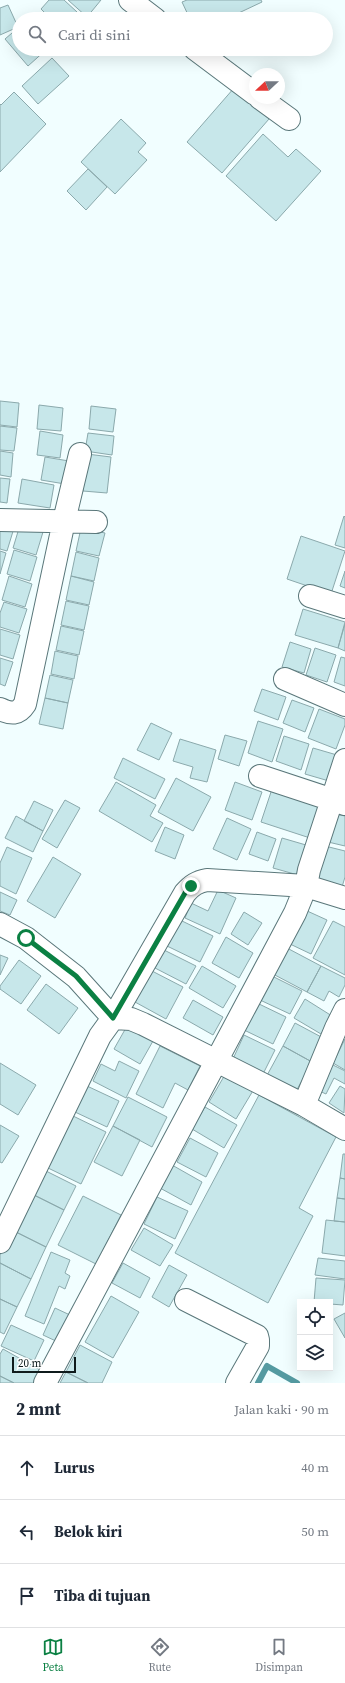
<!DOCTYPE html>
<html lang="id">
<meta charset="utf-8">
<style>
body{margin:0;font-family:"Source Serif 4",serif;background:#f2f2f3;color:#1f2937}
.controls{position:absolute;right:12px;bottom:12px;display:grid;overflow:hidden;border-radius:0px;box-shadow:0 4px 16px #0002}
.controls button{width:36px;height:36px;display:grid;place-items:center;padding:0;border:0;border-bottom:1px solid #e0e1e3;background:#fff;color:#1f2937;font:20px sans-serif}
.compass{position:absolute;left:249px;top:68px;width:36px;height:36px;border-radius:50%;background:#fff;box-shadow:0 4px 16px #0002;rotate:248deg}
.scale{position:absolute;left:12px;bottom:10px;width:64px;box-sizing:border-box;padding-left:4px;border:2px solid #0f1b1c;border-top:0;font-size:11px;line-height:14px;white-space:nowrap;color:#0f1b1c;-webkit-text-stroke:3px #fff;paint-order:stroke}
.stop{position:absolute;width:12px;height:12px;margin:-9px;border:3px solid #0b8043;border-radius:50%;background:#fff}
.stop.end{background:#0b8043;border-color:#fff;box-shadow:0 1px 4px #0008}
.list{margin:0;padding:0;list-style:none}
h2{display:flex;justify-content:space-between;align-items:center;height:52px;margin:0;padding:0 16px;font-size:17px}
h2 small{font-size:13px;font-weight:400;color:#747a83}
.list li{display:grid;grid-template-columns:26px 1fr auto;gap:12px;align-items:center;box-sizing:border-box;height:64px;padding:0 16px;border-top:1px solid #e0e1e3}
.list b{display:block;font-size:15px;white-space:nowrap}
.list em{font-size:13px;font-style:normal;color:#747a83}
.icon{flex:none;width:22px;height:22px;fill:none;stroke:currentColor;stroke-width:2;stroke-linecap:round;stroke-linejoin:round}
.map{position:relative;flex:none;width:345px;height:1383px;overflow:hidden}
.search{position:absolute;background:#fff;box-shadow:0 4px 16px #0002;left:12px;right:12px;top:12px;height:44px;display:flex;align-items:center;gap:10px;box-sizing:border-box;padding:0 14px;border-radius:22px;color:#747a83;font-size:15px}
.sheet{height:244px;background:#fff}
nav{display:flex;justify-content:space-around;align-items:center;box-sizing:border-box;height:56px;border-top:1px solid #e0e1e3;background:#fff;font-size:11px;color:#747a83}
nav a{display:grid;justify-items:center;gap:2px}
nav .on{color:#0b8043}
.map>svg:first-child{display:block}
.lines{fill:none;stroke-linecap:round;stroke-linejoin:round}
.stream{stroke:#549aa1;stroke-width:6}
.building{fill:#c7e7ea;stroke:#8ba9ac}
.minor-casing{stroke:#5a777a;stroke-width:24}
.minor{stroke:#fff;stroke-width:22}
.route{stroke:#0b8043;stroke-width:5}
</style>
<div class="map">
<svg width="345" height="1383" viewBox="0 0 345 1383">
<rect width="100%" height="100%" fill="#f1feff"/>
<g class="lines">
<path class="stream" d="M258,1383L267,1366L297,1383"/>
</g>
<path class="building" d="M49,0H64L77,12L70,19H51L41,9Z
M68,0H101L87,17Z
M187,0H261L262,2L226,19H190L182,2Z
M8,5L18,27L0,35V8Z
M19,27V49H47L28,66L5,39Z
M52,58L69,76L38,104L22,86Z
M234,88L269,119L222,173L187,142Z
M14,92L46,124L0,172V104L1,105Z
M121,119L146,143L138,152L147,160L115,194L81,162Z
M263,134L288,157L296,149L321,171L276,221L226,176Z
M88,169L107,187L86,210L67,191Z
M0,401L19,403L17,427L0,425Z
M39,405L63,408L61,431L37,429Z
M91,406L116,409L113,432L89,429Z
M0,426L17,428L14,451L0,450Z
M40,431L63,435L60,458L37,455Z
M88,433L114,436L112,455L85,451Z
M0,451L13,453L11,477L0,475Z
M87,454L111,457L107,493L83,491Z
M45,457L69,461L65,484L41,480Z
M0,478L10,479L7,503L0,502Z
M22,479L54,485L50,508L18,503Z
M344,516L345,517V548L335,545Z
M0,523L14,528L7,551L0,549Z
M20,525L43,532L36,555L13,548Z
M81,528L105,533L99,556L76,551Z
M301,536L345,551L331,594L287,579Z
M14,550L37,557L30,581L7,574Z
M0,551L6,553L0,574Z
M76,552L99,558L94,581L71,576Z
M345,571V588L340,586Z
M9,576L32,584L25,607L2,600Z
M71,576L94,582L89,605L66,600Z
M66,601L89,606L84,630L61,625Z
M4,602L27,609L19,633L0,627V613Z
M303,609L345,622L338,648L295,635Z
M345,624V651L338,648Z
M61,626L84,631L79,655L56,650Z
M0,629L20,635L13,659L0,655Z
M290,642L311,649L304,673L282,667Z
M315,648L336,655L327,682L306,675Z
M55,651L78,656L74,679L51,674Z
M341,657L345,658V686L334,682Z
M0,658L13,662L5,686L0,684Z
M50,675L73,680L68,703L45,698Z
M262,689L286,697L278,720L254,711Z
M45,698L68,703L63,729L39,724Z
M292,700L314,708L305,732L283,723Z
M319,709L345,719V725L336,749L308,738Z
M258,721L283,729L272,762L248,753Z
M151,723L172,733L159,760L137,750Z
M225,735L247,741L239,766L218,759Z
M284,736L309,744L301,770L276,761Z
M180,739L216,750L207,782L190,778L193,767L173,761Z
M313,748L337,755L329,781L305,774Z
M123,758L165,779L155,799L114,778Z
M176,778L211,797L193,831L158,812Z
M116,782L156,805L150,816L163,823L152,842L99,811Z
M235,782L262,792L252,820L225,810Z
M273,786L322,803L310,838L261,822Z
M65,800L80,808L57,848L42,839Z
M34,801L53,810L43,831L24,821Z
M335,814L345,816V846L328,842Z
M16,816L43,831L33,852L5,838Z
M227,818L251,829L237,860L213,849Z
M165,827L184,835L175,859L155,851Z
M257,832L276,839L268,861L249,854Z
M282,838L306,845L298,875L273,868Z
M325,846L345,851V877L342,887L316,879Z
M7,847L32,858L16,894L0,886V863Z
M53,857L81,874L55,918L27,901Z
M218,890L236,898L220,934L185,918L191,903L208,911Z
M0,892L17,900L10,915L0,911Z
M305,910L327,920L311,954L290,944Z
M244,912L262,923L248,945L231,934Z
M180,920L213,936L200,962L167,946Z
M333,921L345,927V975L313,958Z
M226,937L253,953L239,978L212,963Z
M287,948L321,966L307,992L273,974Z
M164,950L196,966L186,984L155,968Z
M0,955L8,958L0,975Z
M19,960L41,976L21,1004L0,989V986Z
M202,966L236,986L223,1008L189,988Z
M321,966L345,978V985L339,997L329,991L324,1001L307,992Z
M152,971L183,987L166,1019L135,1002Z
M272,976L302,991L290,1014L260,1000Z
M46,984L78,1008L59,1034L27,1010Z
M305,999L332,1016L321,1034L294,1018Z
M193,1000L223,1017L213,1035L183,1018Z
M257,1003L286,1017L273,1044L244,1030Z
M295,1023L325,1039L312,1062L283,1046Z
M127,1026L153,1041L140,1064L114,1049Z
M244,1035L275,1050L262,1076L232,1061Z
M345,1039V1070L333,1063Z
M160,1046L200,1066L188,1090L175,1083L163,1108L136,1094Z
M283,1046L312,1062L294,1095L265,1079Z
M119,1061L139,1071L126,1098L93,1081L101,1064L115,1071Z
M0,1063L36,1085L18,1115L0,1104Z
M329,1063L345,1071V1084L334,1078L326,1094L315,1089Z
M226,1073L254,1089L236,1119L209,1102Z
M87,1086L119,1101L107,1127L75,1112Z
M340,1086L345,1089L344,1113L329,1103Z
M259,1095L336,1137L299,1208L313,1216L268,1303L175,1253Z
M128,1097L167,1117L152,1147L113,1126Z
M205,1107L237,1125L224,1148L192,1129Z
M71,1115L106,1132L81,1184L46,1167Z
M0,1125L19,1136L2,1163L0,1162Z
M113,1126L140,1140L122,1176L94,1162Z
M190,1138L218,1153L206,1177L177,1162Z
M343,1154H345V1179L340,1178Z
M172,1165L202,1182L191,1205L160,1188Z
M42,1169L76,1186L64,1210L30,1193Z
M340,1178L345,1179V1199L337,1198Z
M30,1193L64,1210L46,1247L12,1230Z
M83,1196L121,1215L96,1264L58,1245Z
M157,1197L188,1211L175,1239L144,1224Z
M337,1198L345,1199V1222L334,1221Z
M326,1220L345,1222V1256L322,1253Z
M144,1228L173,1245L160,1266L131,1250Z
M12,1230L46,1247L31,1279L0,1263V1255Z
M51,1252L70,1260L65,1273L70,1276L65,1289L59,1286L44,1324L25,1316Z
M318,1258L345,1261V1279L315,1275Z
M0,1263L31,1279L17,1307L0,1299Z
M123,1263L150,1278L140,1298L112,1283Z
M169,1265L187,1275L169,1307L152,1297Z
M316,1278L345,1280L343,1305L330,1304V1302H314Z
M111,1296L139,1312L113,1358L85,1342Z
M0,1299L17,1307L4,1334L0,1332Z
M55,1308L70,1315L58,1342L43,1335Z
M345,1313V1338L334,1319Z
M11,1325L44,1340L34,1361L1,1346Z
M80,1345L112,1362L102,1383H88L66,1372Z
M3,1349L42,1371L36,1383H14L0,1376V1354Z
M66,1372L88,1383H60Z
M0,1376L14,1383H0Z"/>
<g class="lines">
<g class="minor-casing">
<path id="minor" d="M130,0L155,19
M195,49L255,94
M260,98L289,119
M0,520L96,522
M310,596L345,607
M285,679L345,705
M0,709C11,714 18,715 25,704L64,521L80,454
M260,776L345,804
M0,924L26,938L76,977L113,1018L185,893C192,885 197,882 207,880L306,886L345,898
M304,1105L336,1028L345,1010
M0,1242L100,1036L113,1018L131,1019L143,1024L304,1105L345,1129
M186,1300L257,1336L258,1340V1346L237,1383
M45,1383L295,913L306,886L309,870L345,760"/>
</g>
<use href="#minor" class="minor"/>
</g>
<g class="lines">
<path class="route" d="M26,938L76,976L113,1018L185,893L191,886"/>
</g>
</svg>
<div class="controls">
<button><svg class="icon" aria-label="locate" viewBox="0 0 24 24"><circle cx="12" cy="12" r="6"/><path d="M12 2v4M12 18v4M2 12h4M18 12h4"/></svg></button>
<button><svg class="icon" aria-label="layers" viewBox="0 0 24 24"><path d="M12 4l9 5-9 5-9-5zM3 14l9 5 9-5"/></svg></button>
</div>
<svg class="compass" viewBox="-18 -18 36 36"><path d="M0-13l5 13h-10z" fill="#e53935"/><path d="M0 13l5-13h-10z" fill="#747a83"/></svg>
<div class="scale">20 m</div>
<div class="stop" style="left:26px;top:938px"></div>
<div class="stop end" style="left:191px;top:886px"></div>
<div class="search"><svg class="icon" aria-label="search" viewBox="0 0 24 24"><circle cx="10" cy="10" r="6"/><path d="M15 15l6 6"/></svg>Cari di sini</div>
</div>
<section class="sheet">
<h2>2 mnt<small>Jalan kaki · 90 m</small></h2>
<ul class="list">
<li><svg class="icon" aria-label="ahead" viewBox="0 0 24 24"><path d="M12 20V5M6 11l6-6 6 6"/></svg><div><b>Lurus</b></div><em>40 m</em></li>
<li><svg class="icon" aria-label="left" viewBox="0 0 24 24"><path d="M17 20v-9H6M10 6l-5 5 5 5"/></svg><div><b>Belok kiri</b></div><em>50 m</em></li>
<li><svg class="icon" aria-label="arrive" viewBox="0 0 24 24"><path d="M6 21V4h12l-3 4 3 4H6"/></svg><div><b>Tiba di tujuan</b></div></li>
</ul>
</section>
<nav>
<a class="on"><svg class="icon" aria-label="map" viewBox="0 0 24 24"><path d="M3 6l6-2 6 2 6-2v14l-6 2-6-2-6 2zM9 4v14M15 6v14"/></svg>Peta</a>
<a><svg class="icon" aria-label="directions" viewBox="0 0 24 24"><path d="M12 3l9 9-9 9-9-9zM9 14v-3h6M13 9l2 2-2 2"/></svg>Rute</a>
<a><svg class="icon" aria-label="saved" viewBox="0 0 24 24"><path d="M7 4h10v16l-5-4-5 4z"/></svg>Disimpan</a>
</nav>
